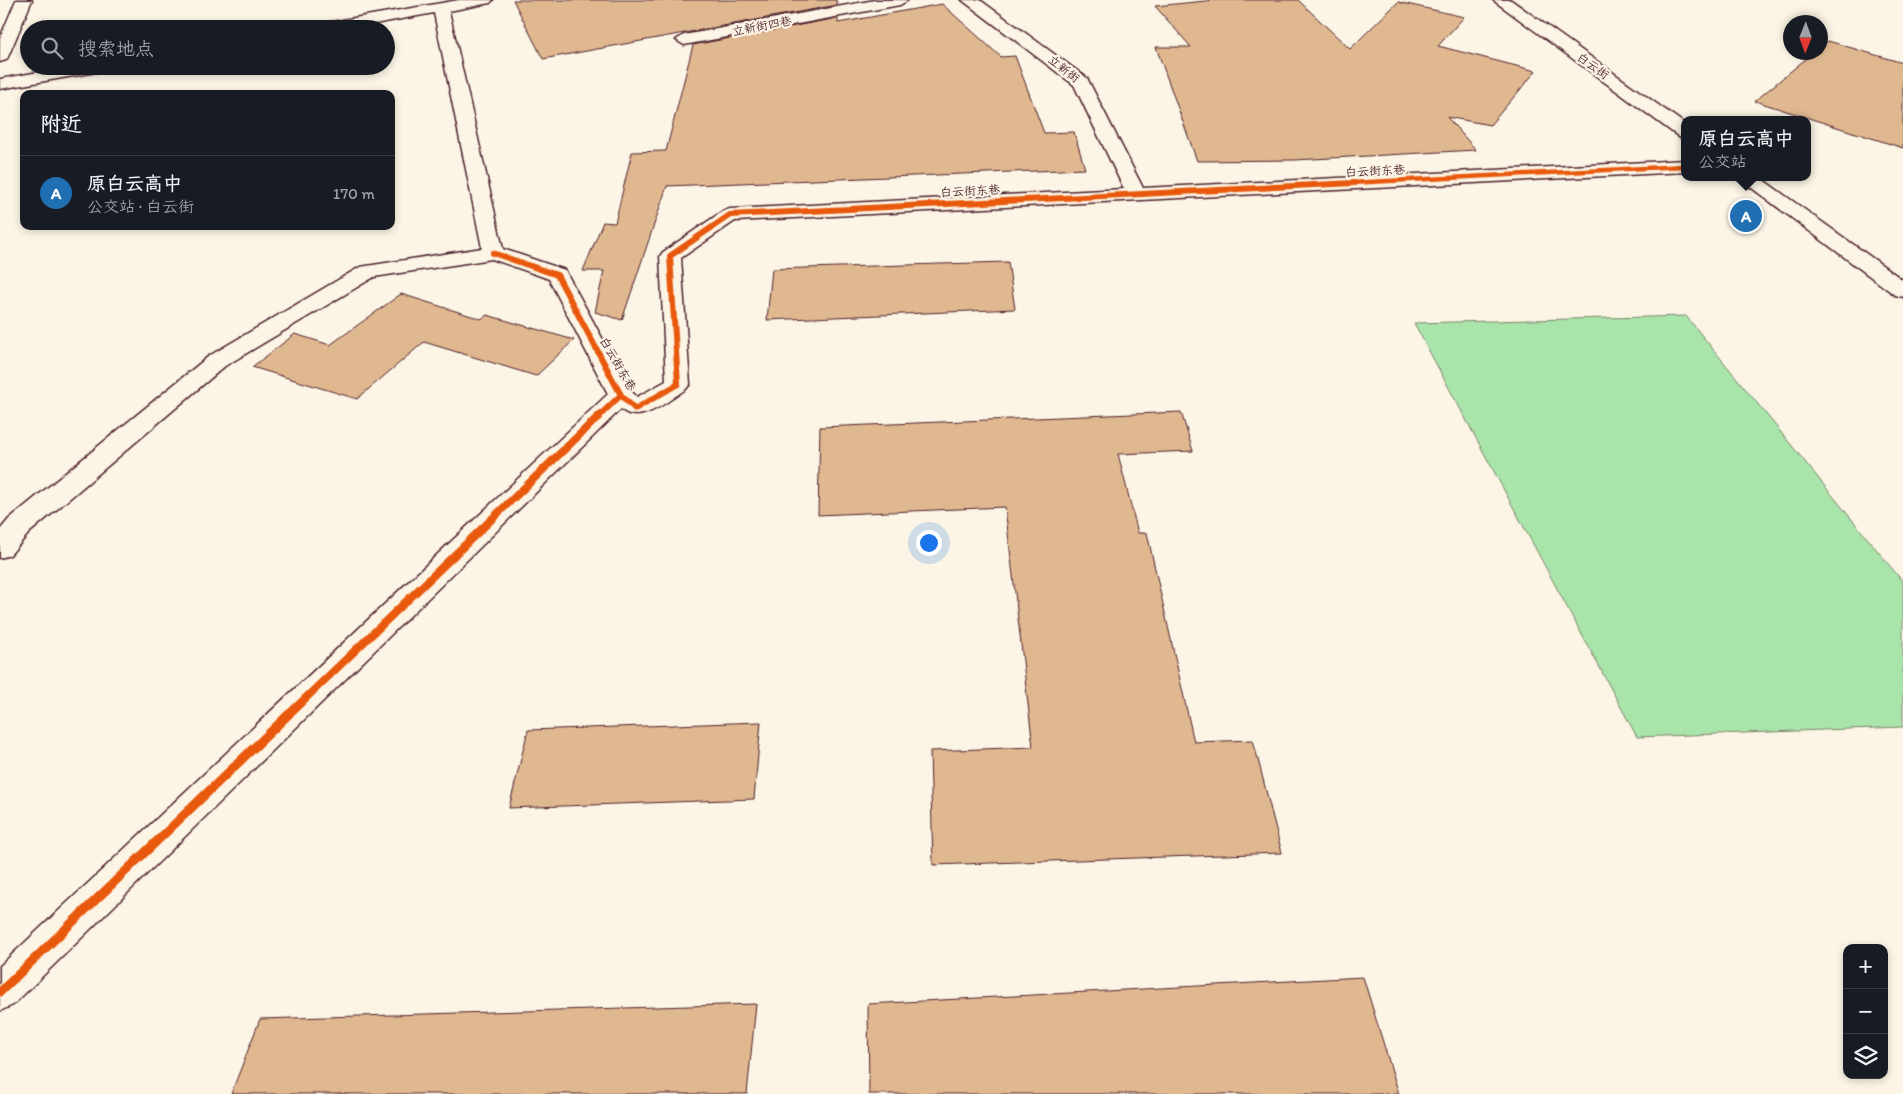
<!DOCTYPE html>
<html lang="zh">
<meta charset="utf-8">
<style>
body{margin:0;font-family:Itim,"LXGW WenKai TC",sans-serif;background:#20242c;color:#f1f3f6}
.controls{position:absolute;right:15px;bottom:15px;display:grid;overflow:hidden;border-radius:10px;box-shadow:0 2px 8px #0003}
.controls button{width:45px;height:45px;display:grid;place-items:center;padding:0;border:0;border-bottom:1px solid #363941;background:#171b24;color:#f1f3f6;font:25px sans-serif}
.compass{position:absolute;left:1783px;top:15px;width:45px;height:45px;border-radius:50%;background:#171b24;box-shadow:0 2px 8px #0003;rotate:181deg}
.you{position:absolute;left:928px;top:542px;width:18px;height:18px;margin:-12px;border:4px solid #fff;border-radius:50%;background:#1a73e8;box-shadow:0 0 0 8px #1a73e833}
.badge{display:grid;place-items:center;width:32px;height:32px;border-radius:50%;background:#1f6fb2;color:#fff;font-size:16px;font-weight:700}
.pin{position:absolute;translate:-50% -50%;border:2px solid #fff;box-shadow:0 1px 5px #0006}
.popup{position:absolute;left:1681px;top:116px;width:130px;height:65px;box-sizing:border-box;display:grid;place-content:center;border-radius:10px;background:#171b24;filter:drop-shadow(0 1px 4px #0005);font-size:16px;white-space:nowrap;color:#9ea1a6}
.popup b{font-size:19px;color:#f1f3f6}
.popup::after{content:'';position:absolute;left:50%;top:100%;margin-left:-10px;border:10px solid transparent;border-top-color:#171b24}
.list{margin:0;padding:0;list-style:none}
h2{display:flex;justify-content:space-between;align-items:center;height:65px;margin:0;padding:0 20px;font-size:21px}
h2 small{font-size:16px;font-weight:400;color:#9ea1a6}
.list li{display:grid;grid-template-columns:32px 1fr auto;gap:15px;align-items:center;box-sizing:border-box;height:75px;padding:0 20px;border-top:1px solid #363941}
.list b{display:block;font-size:19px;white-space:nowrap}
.list p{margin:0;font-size:16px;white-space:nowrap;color:#9ea1a6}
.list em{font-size:16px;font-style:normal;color:#9ea1a6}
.icon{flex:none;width:28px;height:28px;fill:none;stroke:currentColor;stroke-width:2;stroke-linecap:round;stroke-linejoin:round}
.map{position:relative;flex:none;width:1903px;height:1094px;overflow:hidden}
.search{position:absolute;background:#171b24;box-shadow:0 2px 8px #0003;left:20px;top:20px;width:375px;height:55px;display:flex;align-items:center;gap:12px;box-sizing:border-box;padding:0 18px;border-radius:28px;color:#9ea1a6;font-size:19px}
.panel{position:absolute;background:#171b24;box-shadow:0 2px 8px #0003;left:20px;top:90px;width:375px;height:140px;border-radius:10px}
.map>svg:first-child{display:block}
.green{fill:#a9e5aa;stroke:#7a826a}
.building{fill:#e0b890;stroke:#4a1f2b}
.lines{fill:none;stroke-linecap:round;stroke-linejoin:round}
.street-casing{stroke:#4a1f2b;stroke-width:3}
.secondary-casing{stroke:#4a1f2b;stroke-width:3}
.street{fill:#fcf5e5;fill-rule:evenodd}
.secondary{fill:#fcf5e5;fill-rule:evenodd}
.cycleway-far3-casing{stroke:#fcf5e5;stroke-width:6}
.cycleway-far2-casing{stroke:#fcf5e5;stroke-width:9}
.cycleway-far1-casing{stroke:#fcf5e5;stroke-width:11}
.cycleway-casing{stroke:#fcf5e5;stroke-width:12}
.cycleway-far3{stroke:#e8590c;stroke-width:4.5}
.cycleway-far2{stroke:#e8590c;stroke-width:6}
.cycleway-far1{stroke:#e8590c;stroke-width:8}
.cycleway{stroke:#e8590c;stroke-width:9}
.labels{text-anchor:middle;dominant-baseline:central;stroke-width:4.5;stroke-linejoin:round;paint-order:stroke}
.far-street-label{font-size:12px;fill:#4a1f2b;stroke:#fcf5e5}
</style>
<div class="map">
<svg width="1903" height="1094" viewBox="0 0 1903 1094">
<rect width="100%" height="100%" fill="#fcf5e5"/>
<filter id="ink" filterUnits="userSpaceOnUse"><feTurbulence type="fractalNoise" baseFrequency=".02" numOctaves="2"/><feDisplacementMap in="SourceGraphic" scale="10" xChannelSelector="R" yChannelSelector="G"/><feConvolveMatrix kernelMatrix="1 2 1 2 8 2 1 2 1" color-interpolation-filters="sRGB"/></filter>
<g filter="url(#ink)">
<path class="green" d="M1686,316L1903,582V727L1637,737L1414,323Z"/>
<path class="building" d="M513,0H836L837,5L543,59Z
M1216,0H1298L1350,49L1398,2L1464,17L1438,46L1536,71L1490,125L1447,117L1476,150L1295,160L1197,161L1156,47H1191L1155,6Z
M942,4L1001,57L1015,56L1044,133L1074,132L1085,169L667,186L622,320L595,312L604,271H583L603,222L615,223L632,152L666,151L693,45L838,18V23Z
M1828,41L1903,63V148L1755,101L1814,52H1820V47Z
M1008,262L1015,309L767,320L772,269Z
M401,294L481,319L487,315L574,340L536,376L424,342L357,399L252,367L295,334L330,345Z
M1181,412L1193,451L1118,454L1138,533H1147L1194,742L1253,740L1282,853L933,865L930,751L1033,747L1005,507L818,515L820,427Z
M761,722L754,799L509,808L528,730Z
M1363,977L1399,1094H869L868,1004Z
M756,1004L747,1094H231L260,1019Z"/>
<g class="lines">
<g class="street-casing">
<path id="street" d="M16,0H32L8,57L6,60L0,62V38Z
M459,0H493L490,3L449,11L503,249L565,270L631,391L637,397L666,381L660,256L663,252L723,211L730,209L1124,189L1074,85L962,0H980L1087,78L1143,188L1685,160V172L735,221L681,258L690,384L686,389C669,400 639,427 621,409L13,1005L0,1011V966L608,394L549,279L492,259L374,277L225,366L29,533L10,555L0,558V530L9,519L209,356L360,267L482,248L434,13L347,29H311L319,24Z
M875,0H908L900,5L684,45L676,40L684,35Z
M72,66H110L102,71L0,89V79Z"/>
</g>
<g class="secondary-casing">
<path id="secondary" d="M1493,0H1511L1685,124V138L1679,137Z
M1737,177H1759L1903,280V297L1895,295Z"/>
</g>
<use href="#street" class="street"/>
<use href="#secondary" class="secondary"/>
<g class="cycleway-far3-casing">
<path id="cycleway-far3" d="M1330,184L1685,166"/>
</g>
<g class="cycleway-far2-casing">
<path id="cycleway-far2" d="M493,253L557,275L621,395L635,409L678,384L670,256L730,215L1354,183
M597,418L621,395"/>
</g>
<g class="cycleway-far1-casing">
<path id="cycleway-far1" d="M287,716L598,417"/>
</g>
<g class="cycleway-casing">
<path id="cycleway" d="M0,992L289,714"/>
</g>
<use href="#cycleway-far3" class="cycleway-far3"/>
<use href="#cycleway-far2" class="cycleway-far2"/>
<use href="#cycleway-far1" class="cycleway-far1"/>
<use href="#cycleway" class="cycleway"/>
</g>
</g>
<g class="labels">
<g class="far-street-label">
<text transform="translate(762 26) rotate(-11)">立新街四巷</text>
<text transform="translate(1593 66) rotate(36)">白云街</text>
<text transform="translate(1064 69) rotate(38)">立新街</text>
<text transform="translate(1375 171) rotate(-3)">白云街东巷</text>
<text transform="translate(970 191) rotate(-3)">白云街东巷</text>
<text transform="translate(618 364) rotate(60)">白云街东巷</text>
</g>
</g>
</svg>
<div class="controls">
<button>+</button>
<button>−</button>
<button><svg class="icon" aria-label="layers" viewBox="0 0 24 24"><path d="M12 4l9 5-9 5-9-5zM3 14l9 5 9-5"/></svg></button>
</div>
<svg class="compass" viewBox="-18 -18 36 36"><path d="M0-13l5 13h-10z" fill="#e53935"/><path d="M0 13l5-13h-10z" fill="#9ea1a6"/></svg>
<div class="you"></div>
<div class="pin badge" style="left:1746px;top:216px">A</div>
<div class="popup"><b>原白云高中</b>公交站</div>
<div class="search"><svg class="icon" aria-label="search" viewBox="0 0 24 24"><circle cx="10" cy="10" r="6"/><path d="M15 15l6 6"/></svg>搜索地点</div>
<section class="panel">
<h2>附近<small></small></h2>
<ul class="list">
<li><span class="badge">A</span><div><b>原白云高中</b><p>公交站 · 白云街</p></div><em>170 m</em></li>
</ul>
</section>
</div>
